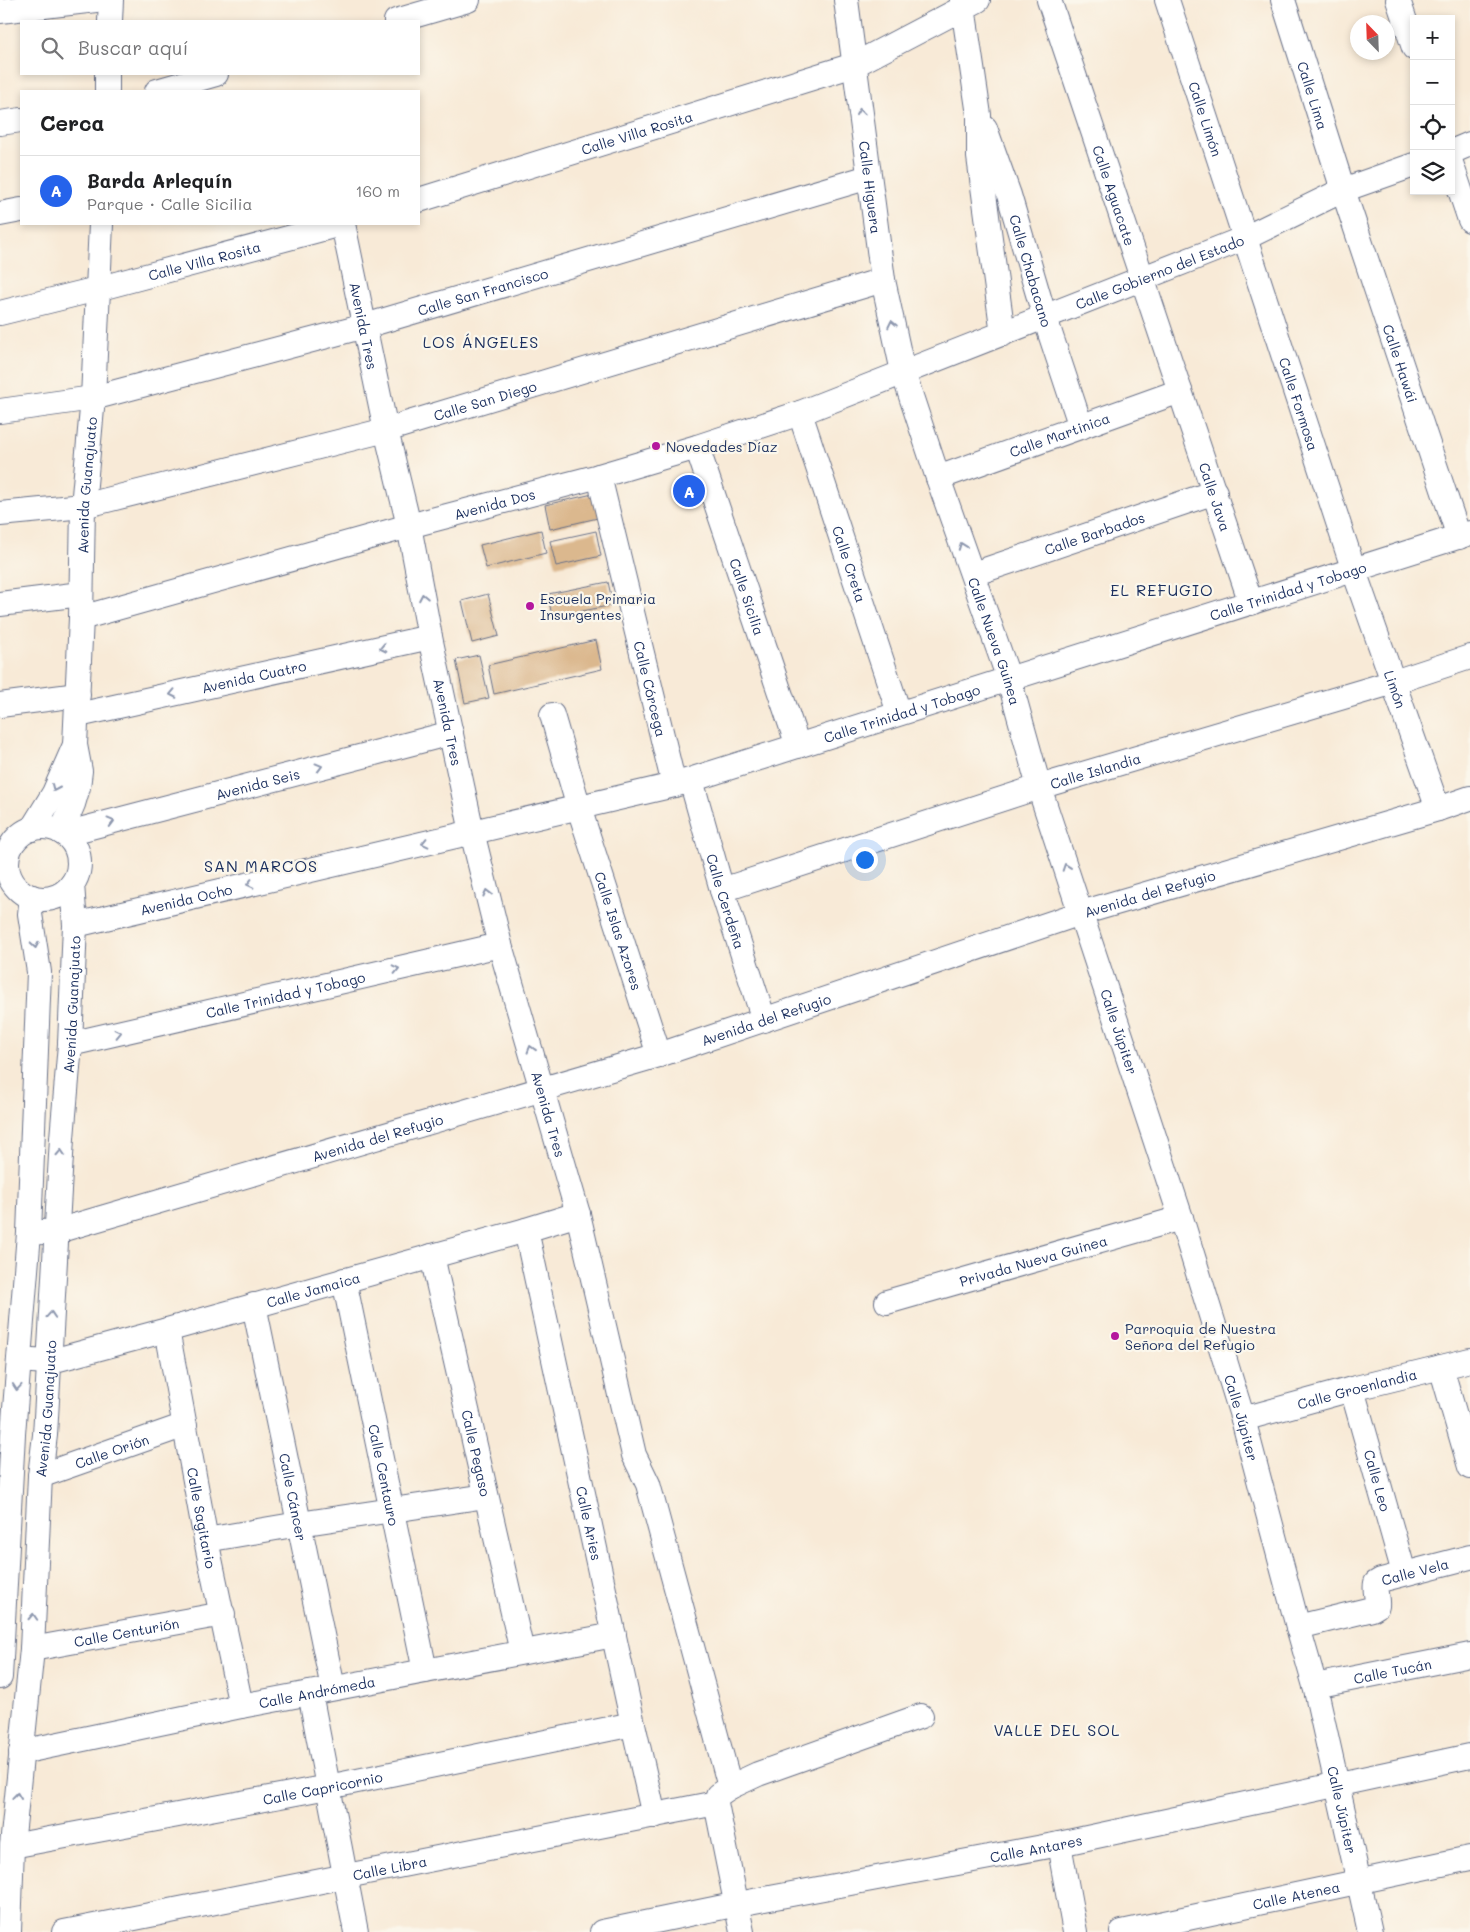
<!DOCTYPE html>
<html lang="es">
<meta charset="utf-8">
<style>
body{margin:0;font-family:Mali,sans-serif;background:#f2f2f2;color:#202124}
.controls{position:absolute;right:15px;top:15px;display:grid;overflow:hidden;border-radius:0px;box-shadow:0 2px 8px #0003}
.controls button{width:45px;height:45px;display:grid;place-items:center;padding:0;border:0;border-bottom:1px solid #e0e0e0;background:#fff;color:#202124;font:25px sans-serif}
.compass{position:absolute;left:1350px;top:15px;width:45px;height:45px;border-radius:50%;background:#fff;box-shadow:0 2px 8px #0003;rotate:337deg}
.you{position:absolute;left:864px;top:859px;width:18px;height:18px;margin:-12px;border:4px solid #fff;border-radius:50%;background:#1a73e8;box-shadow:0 0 0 8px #1a73e833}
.badge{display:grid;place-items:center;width:32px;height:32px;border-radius:50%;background:#2563eb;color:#fff;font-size:16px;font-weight:700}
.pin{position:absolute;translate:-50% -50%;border:2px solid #fff;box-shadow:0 1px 5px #0006}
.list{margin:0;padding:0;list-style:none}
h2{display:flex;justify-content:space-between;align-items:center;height:65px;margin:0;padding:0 20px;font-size:21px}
h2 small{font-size:16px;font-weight:400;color:#757577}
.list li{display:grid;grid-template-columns:32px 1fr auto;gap:15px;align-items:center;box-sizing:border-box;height:70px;padding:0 20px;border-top:1px solid #e0e0e0}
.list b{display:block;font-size:19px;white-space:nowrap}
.list p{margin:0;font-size:16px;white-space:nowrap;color:#757577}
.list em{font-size:16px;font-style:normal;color:#757577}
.icon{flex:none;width:28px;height:28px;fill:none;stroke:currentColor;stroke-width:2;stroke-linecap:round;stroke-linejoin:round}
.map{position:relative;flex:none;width:1470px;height:1932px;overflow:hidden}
.search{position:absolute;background:#fff;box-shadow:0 2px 8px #0003;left:20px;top:20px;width:400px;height:55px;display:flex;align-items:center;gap:12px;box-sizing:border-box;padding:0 18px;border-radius:0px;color:#757577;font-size:19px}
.panel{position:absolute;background:#fff;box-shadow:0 2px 8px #0003;left:20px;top:90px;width:400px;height:135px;border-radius:0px}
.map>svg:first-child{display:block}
.building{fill:#dbb88e}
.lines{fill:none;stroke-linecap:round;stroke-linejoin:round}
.minor-casing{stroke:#687088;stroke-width:26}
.minor{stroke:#fff;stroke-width:24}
.oneway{stroke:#8d97ae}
.poi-dot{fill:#b5179e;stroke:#fbf7ec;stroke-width:2}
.labels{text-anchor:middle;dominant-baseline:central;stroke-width:4.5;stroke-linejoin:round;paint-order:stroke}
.street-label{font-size:14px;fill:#1b2f5e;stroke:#fbf7ec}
.poi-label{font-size:14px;fill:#1b2f5e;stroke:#fbf7ec;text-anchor:start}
.quarter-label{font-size:16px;letter-spacing:1px;fill:#1b2f5e;stroke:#fbf7ec}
</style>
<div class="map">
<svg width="1470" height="1932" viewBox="0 0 1470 1932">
<rect width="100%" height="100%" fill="#fbf7ec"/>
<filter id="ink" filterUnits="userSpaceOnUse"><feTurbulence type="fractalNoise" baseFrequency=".02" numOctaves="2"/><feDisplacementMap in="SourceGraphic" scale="10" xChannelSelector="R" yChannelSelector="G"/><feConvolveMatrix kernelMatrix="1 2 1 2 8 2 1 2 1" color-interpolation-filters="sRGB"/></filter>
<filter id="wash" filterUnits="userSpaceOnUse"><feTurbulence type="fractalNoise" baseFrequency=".0096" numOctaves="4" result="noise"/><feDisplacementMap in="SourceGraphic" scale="20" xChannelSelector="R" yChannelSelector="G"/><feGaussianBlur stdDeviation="1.12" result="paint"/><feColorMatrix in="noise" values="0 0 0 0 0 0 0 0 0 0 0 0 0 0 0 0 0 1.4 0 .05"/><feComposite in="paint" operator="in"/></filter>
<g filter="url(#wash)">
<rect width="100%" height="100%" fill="#f8ead7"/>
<g id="blocks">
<path class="building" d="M597,493L602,517L550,529L545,505Z
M541,530L546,553L486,568L480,545Z
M596,531L601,556L556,566L550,541Z
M608,582L613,605L552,617L548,594Z
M488,594L499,636L472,643L462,601Z
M596,640L602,669L494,694L488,665Z
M479,655L489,698L465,703L456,660Z"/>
</g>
</g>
<g filter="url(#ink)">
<use href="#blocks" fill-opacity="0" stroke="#687088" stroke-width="1"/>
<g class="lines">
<g class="minor-casing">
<g id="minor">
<path id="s1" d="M846,0L883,280L903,372L938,478L1009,679L1039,787L1181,1218L1243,1419L1298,1627L1315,1686L1370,1932"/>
<path d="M962,0L979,115V157L1003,334"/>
<path id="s2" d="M1049,0L1251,603"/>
<path id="s3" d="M1167,0L1354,571L1438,809"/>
<path id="s4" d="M1283,0L1343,190L1459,537"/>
<path d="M1398,0L1414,48"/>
<path d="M0,11L96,0"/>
<path d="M110,21L111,0"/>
<path d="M396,21L468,0"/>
<path d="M107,91V74"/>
<path d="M157,91L216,74"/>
<path d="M0,123L21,120"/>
<path id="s5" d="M985,128L1009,195L1045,318L1081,427"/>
<path d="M1451,152L1470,144"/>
<path d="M1451,163L1470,220"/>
<path id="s6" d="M419,200L854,65L978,0"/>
<path d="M0,214L21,210"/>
<path id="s7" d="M343,224L386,430L409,526L430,637L472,832L500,945L578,1214L634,1455L648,1484L730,1787"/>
<path id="s8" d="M0,313L97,289L341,224"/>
<path id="s9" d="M0,411L93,398L365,326L869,177"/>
<path id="s10" d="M800,413L899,713"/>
<path id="s11" d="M697,447L798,746"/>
<path id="s12" d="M599,476L674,785"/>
<path id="s13" d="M938,478L1180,391"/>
<path id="s14" d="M0,514L83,506L386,430L883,280"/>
<path id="s15" d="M973,574L1215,492"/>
<path d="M0,604L81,594"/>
<path id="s16" d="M81,618L409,526L599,476L697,447L800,413L1245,238L1343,190L1414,165"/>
<path d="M0,705L78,695"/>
<path id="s17" d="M78,715L430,637"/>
<path id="s18" d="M552,715L579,808L659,1055"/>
<path id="s19" d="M691,780L722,890L764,1020"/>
<circle cx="43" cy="863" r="36"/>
<path d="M32,829L54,793L75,745"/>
<path id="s20" d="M61,832L73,804L78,787L80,771L75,745L81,618L83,506L93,398L101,224"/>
<path id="s21" d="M64,834L451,733"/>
<path id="s22" d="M722,890L1039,787L1394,682L1470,657"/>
<path id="s23" d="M75,925L674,785L1470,533"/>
<path id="s24" d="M70,1044L500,945"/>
<path id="s25" d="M526,1230L633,1724L654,1816"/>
<path id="s26" d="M29,1233L57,1231L659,1055L1081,913L1438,809L1470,798"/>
<path id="s27" d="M432,1256L522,1652"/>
<path id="s28" d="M344,1280L425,1671"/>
<path id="s29" d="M887,1302L1181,1218"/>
<path id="s30" d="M254,1305L333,1688"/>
<path id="s31" d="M167,1330L206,1540L241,1706"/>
<path id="s32" d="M32,1361L48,1362L167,1330L526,1230L578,1214"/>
<path d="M1441,1367L1470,1467"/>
<path id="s33" d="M1352,1389L1404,1573"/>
<path id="s34" d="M1243,1419L1352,1389L1470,1360"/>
<path id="s35" d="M40,1476L185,1425"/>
<path d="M206,1540L299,1524L486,1496"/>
<path id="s36" d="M1298,1627L1372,1609L1377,1606C1378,1598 1374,1591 1376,1583L1381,1580L1470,1557"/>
<path id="s37" d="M32,1649L223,1614"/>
<path d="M0,1677L13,1434L29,1233L39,972L30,914L32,897"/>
<path id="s38" d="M1315,1686L1470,1655"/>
<path d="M310,1693L356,1932"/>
<path id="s39" d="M21,1752L241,1706L614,1635"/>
<path d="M718,1795L730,1787L758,1774L921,1716"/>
<path d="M1059,1844L1075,1932"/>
<path id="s40" d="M12,1846L328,1787L633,1724"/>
<path id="s41" d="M9,1932L12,1846L32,1649L40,1476L45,1435L62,1138L70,1044L75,925L72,884"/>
<path id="s42" d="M64,1932L716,1803L742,1932"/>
<path id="s43" d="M602,1932L738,1904L1059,1844L1470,1756"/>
<path id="s44" d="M1122,1932L1470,1858"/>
</g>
</g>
<use href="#minor" class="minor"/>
</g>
<defs><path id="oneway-chevron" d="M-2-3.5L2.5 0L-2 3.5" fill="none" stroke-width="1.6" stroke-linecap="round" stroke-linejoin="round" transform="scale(1.25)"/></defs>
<g class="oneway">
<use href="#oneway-chevron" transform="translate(860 112) rotate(-98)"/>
<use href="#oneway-chevron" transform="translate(892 324) rotate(-102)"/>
<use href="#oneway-chevron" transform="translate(962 546) rotate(-110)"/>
<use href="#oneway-chevron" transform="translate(423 597) rotate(-101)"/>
<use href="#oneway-chevron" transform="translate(383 648) rotate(168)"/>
<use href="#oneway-chevron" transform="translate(173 694) rotate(168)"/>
<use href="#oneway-chevron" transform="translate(319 767) rotate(-15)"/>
<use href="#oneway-chevron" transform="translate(55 788) rotate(114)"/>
<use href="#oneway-chevron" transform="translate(111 822) rotate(-15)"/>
<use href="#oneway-chevron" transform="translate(425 843) rotate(167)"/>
<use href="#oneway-chevron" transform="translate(1066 867) rotate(-109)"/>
<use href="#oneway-chevron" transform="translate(250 884) rotate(167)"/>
<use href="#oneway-chevron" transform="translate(487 893) rotate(-104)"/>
<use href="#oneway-chevron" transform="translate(35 945) rotate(80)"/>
<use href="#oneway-chevron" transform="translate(396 969) rotate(-13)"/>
<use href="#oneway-chevron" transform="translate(118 1033) rotate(-13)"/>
<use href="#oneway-chevron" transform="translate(531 1049) rotate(-107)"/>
<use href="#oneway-chevron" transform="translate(61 1153) rotate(-87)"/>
<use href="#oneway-chevron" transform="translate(51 1315) rotate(-86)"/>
<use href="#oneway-chevron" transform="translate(17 1387) rotate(95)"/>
<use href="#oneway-chevron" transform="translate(33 1617) rotate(-87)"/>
<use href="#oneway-chevron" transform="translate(17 1796) rotate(-84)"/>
</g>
</g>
<g class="poi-dot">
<circle cx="656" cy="446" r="5"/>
<circle cx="530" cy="606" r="5"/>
<circle cx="1115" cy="1336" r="5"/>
</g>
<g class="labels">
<g class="street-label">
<text stroke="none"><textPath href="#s4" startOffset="100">Calle Lima</textPath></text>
<text stroke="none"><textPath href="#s3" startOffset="125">Calle Limón</textPath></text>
<text stroke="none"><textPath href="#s6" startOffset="228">Calle Villa Rosita</textPath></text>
<text stroke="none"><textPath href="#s1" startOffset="189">Calle Higuera</textPath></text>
<text stroke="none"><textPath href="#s2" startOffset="206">Calle Aguacate</textPath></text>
<text stroke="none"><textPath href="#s8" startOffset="211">Calle Villa Rosita</textPath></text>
<text stroke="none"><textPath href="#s5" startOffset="150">Calle Chabacano</textPath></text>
<text stroke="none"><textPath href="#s16" startOffset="1134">Calle Gobierno del Estado</textPath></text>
<text stroke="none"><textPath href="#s9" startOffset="498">Calle San Francisco</textPath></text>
<text stroke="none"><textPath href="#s7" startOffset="104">Avenida Tres</textPath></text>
<text stroke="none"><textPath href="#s4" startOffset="382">Calle Hawái</textPath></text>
<text stroke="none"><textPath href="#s14" startOffset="499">Calle San Diego</textPath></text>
<text stroke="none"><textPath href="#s3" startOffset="425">Calle Formosa</textPath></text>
<text stroke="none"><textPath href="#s13" startOffset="129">Calle Martinica</textPath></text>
<text stroke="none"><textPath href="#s20" startOffset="351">Avenida Guanajuato</textPath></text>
<text stroke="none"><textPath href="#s2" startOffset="524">Calle Java</textPath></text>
<text stroke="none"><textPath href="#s16" startOffset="429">Avenida Dos</textPath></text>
<text stroke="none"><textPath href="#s15" startOffset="128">Calle Barbados</textPath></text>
<text stroke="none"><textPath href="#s10" startOffset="159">Calle Creta</textPath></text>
<text stroke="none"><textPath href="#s23" startOffset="1259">Calle Trinidad y Tobago</textPath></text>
<text stroke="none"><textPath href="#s11" startOffset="158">Calle Sicilia</textPath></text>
<text stroke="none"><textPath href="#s1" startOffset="661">Calle Nueva Guinea</textPath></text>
<text stroke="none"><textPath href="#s17" startOffset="180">Avenida Cuatro</textPath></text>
<text stroke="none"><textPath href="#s12" startOffset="219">Calle Córcega</textPath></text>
<text stroke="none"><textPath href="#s3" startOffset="726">Limón</textPath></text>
<text stroke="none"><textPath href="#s23" startOffset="854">Calle Trinidad y Tobago</textPath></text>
<text stroke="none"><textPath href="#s7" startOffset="509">Avenida Tres</textPath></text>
<text stroke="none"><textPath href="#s22" startOffset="392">Calle Islandia</textPath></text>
<text stroke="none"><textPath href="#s21" startOffset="200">Avenida Seis</textPath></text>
<text stroke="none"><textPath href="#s26" startOffset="1172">Avenida del Refugio</textPath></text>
<text stroke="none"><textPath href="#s23" startOffset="114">Avenida Ocho</textPath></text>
<text stroke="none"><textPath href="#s19" startOffset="126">Calle Cerdeña</textPath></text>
<text stroke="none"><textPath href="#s18" startOffset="226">Calle Islas Azores</textPath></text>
<text stroke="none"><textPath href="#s24" startOffset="221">Calle Trinidad y Tobago</textPath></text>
<text stroke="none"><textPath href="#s41" startOffset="930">Avenida Guanajuato</textPath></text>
<text stroke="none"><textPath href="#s26" startOffset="768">Avenida del Refugio</textPath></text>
<text stroke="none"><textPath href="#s1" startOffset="1071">Calle Júpiter</textPath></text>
<text stroke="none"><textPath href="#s7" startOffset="914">Avenida Tres</textPath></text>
<text stroke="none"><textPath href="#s26" startOffset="362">Avenida del Refugio</textPath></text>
<text stroke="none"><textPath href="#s29" startOffset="152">Privada Nueva Guinea</textPath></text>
<text stroke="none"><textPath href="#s32" startOffset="291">Calle Jamaica</textPath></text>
<text stroke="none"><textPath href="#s34" startOffset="118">Calle Groenlandia</textPath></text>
<text stroke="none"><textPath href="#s41" startOffset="525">Avenida Guanajuato</textPath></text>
<text stroke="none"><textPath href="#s1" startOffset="1476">Calle Júpiter</textPath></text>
<text stroke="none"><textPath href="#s35" startOffset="76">Calle Orión</textPath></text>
<text stroke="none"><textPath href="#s27" startOffset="202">Calle Pegaso</textPath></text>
<text stroke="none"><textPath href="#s28" startOffset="199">Calle Centauro</textPath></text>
<text stroke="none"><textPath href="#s33" startOffset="95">Calle Leo</textPath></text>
<text stroke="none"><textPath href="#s30" startOffset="196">Calle Cáncer</textPath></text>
<text stroke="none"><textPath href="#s31" startOffset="191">Calle Sagitario</textPath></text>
<text stroke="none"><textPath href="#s25" startOffset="300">Calle Aries</textPath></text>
<text stroke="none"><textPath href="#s36" startOffset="146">Calle Vela</textPath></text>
<text stroke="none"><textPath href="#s37" startOffset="96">Calle Centurión</textPath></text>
<text stroke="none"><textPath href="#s38" startOffset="79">Calle Tucán</textPath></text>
<text stroke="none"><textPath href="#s39" startOffset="302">Calle Andrómeda</textPath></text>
<text stroke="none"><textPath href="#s40" startOffset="316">Calle Capricornio</textPath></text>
<text stroke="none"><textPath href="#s1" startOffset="1881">Calle Júpiter</textPath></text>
<text stroke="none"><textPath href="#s43" startOffset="442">Calle Antares</textPath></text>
<text stroke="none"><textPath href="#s42" startOffset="332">Calle Libra</textPath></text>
<text stroke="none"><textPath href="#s44" startOffset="178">Calle Atenea</textPath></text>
</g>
<g class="poi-label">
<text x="666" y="446">Novedades Díaz</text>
<text x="540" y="598">Escuela Primaria<tspan x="540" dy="16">Insurgentes</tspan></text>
<text x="1125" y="1328">Parroquia de Nuestra<tspan x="1125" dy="16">Señora del Refugio</tspan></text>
</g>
<g class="quarter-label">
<text x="481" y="341">LOS ÁNGELES</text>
<text x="1162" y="589">EL REFUGIO</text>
<text x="261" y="865">SAN MARCOS</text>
<text x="1057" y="1729">VALLE DEL SOL</text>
</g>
</g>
</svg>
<div class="controls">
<button>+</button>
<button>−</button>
<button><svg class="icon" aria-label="locate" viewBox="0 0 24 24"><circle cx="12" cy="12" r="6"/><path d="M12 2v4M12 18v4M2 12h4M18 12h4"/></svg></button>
<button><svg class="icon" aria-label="layers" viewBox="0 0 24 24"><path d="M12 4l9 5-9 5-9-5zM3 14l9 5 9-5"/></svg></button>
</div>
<svg class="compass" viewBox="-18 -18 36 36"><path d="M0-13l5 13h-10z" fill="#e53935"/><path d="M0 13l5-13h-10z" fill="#757577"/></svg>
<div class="you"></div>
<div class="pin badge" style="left:689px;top:491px">A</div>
<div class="search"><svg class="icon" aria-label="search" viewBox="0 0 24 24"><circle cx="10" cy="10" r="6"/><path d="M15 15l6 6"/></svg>Buscar aquí</div>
<section class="panel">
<h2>Cerca<small></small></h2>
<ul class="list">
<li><span class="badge">A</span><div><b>Barda Arlequín</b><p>Parque · Calle Sicilia</p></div><em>160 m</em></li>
</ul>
</section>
</div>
